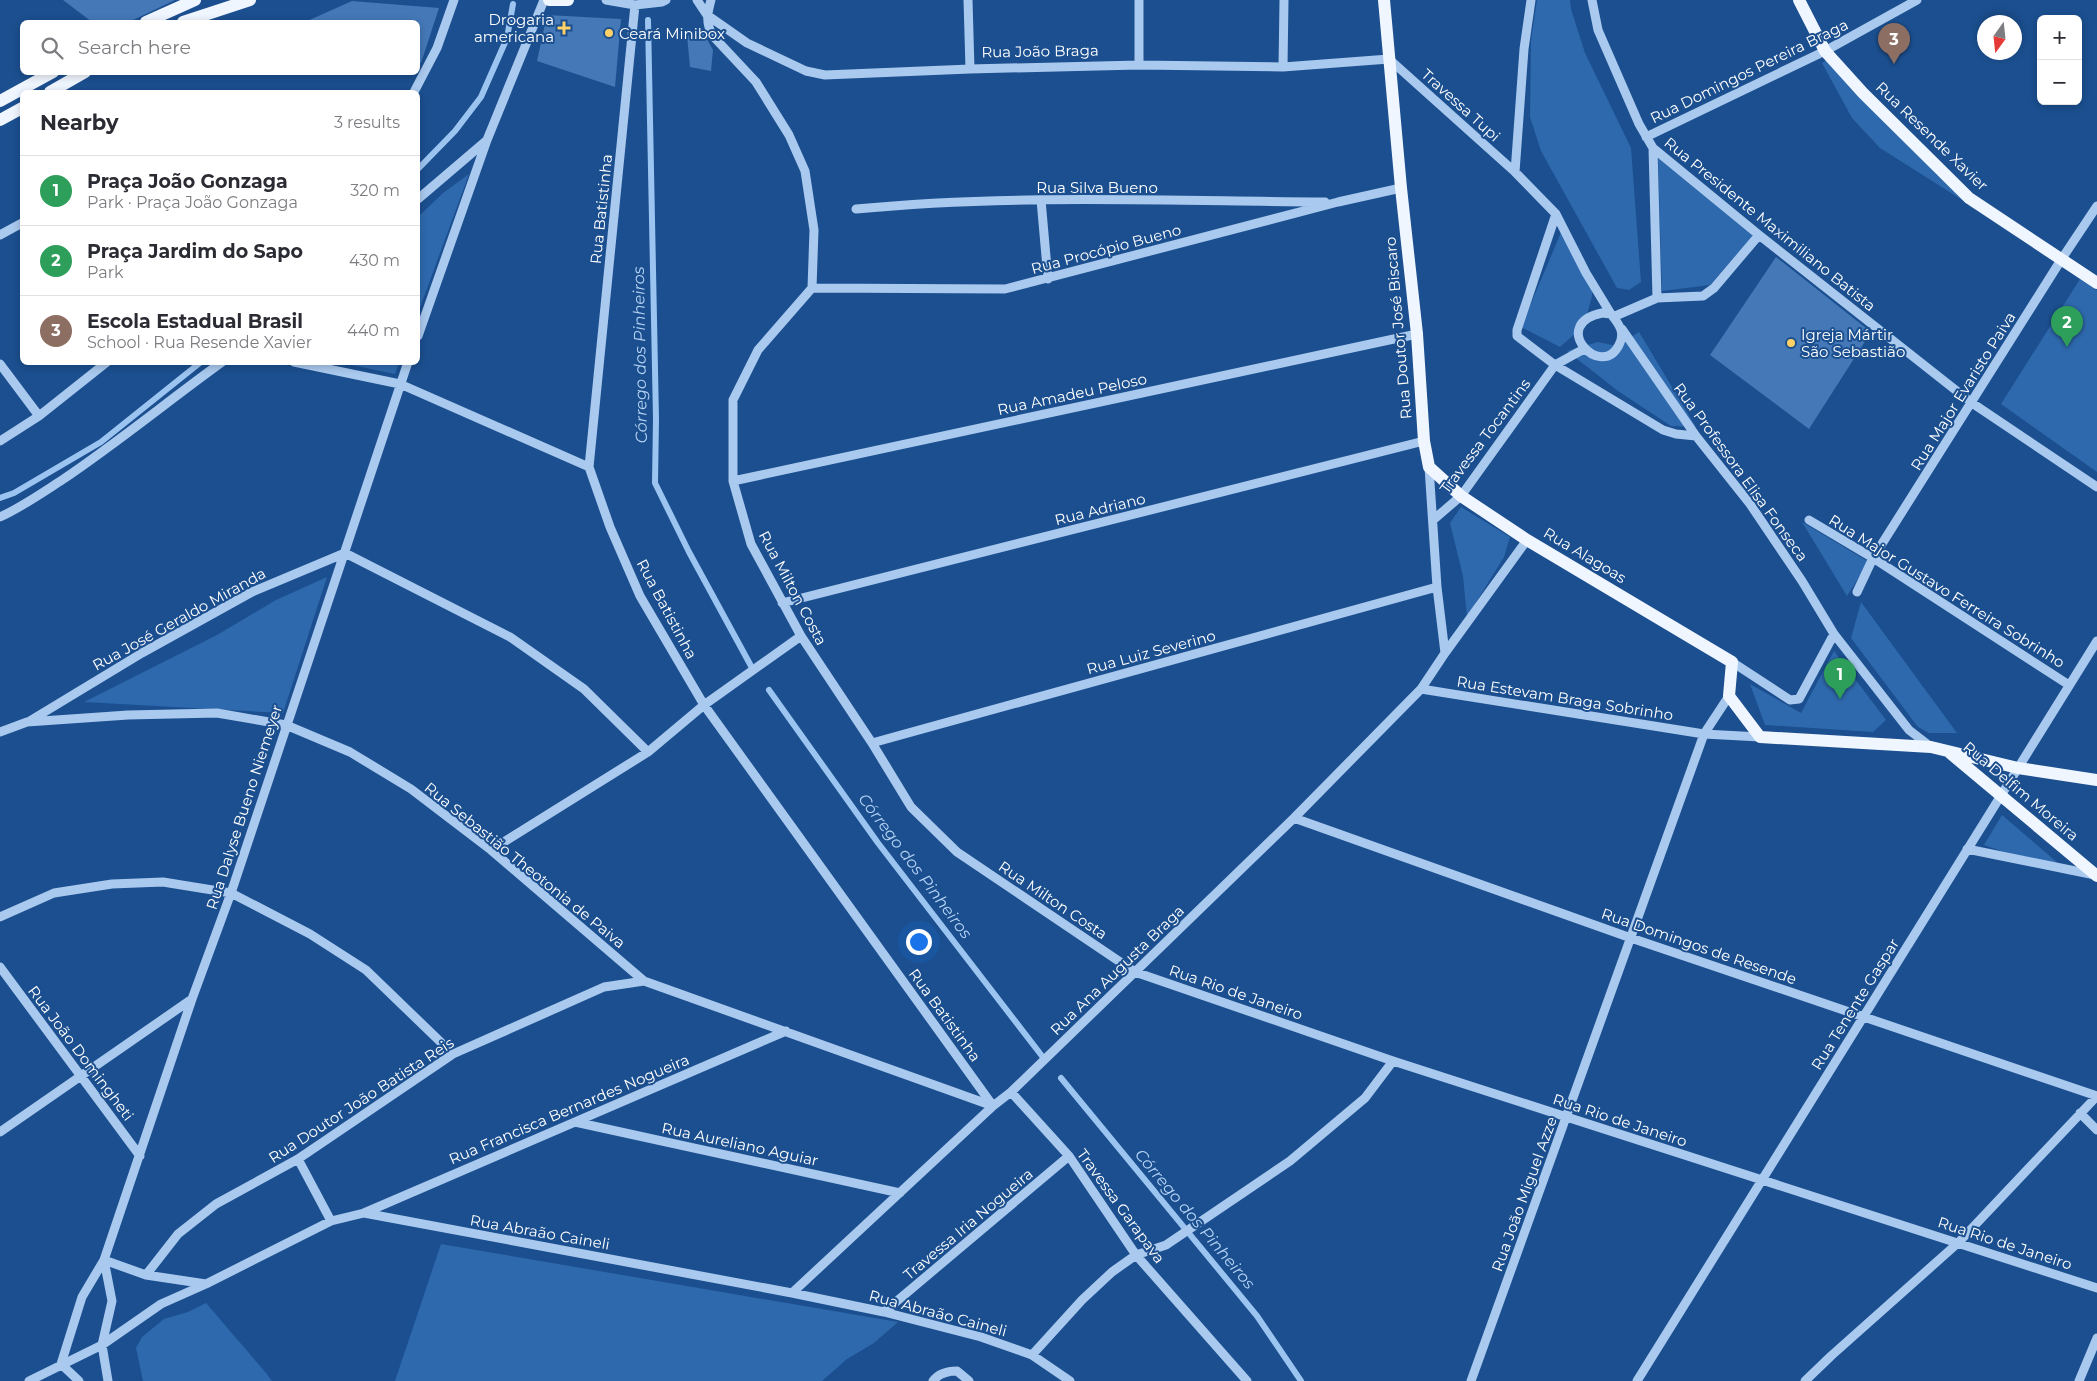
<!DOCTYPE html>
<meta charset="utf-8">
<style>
body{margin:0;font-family:Montserrat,sans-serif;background:#f7f7f7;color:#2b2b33}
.controls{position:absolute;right:15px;top:15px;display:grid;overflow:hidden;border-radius:8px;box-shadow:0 2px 8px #0003}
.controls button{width:45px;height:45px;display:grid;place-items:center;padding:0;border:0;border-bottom:1px solid #e1e1e2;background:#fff;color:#2b2b33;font:25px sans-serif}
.compass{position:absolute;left:1977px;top:15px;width:45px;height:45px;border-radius:50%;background:#fff;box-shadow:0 2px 8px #0003;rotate:195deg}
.you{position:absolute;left:918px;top:941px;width:18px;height:18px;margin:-12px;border:4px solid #fff;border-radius:50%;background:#1a73e8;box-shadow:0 0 0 8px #1a73e833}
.badge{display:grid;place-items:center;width:32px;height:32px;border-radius:50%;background:#0b8043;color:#fff;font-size:16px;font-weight:700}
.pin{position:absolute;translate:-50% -41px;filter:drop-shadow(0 1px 2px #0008)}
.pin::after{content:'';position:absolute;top:26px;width:18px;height:15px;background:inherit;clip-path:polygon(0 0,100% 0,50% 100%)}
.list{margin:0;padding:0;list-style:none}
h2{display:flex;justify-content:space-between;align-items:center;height:65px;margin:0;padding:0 20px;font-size:21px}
h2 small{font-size:16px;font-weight:400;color:#7c7c81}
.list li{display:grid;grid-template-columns:32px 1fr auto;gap:15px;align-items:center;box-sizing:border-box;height:70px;padding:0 20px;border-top:1px solid #e1e1e2}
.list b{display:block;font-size:19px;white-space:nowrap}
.list p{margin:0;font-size:16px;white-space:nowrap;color:#7c7c81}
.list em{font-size:16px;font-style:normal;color:#7c7c81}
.icon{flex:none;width:28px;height:28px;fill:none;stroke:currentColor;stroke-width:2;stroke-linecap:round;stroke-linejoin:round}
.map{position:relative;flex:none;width:2097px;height:1381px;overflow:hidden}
.search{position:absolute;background:#fff;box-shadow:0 2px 8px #0003;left:20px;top:20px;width:400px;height:55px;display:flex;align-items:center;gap:12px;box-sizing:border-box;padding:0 18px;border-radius:8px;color:#7c7c81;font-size:19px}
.panel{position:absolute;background:#fff;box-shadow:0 2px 8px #0003;left:20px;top:90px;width:400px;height:275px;border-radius:8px}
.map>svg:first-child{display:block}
.green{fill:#2e69ad}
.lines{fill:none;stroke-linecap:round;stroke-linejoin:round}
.stream{stroke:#9cc4f0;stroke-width:6}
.building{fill:#4478b7}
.minor{stroke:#a9c9ee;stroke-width:9}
.major{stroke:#f0f6ff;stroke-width:12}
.poi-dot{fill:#ffd166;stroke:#1b4f8f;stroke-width:2}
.labels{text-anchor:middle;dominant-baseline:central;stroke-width:4;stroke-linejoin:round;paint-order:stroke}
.poi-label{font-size:15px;fill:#fff;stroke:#1b4f8f;text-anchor:start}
.street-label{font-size:15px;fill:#fff;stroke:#1b4f8f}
.water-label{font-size:16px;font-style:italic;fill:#b5d3f5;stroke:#1b4f8f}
</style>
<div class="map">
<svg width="2097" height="1381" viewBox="0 0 2097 1381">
<rect width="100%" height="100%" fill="#1b4f8f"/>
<path class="green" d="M1537,0H1570L1571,9L1585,53L1631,148L1641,282L1629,290L1617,288L1541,151L1530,117L1531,40Z
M1828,59L1937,175L1978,210L1880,148L1852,118L1822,63Z
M1658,158L1753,236L1710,285L1662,291Z
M469,174L418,313V217L443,193Z
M1565,223L1593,278L1592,296L1584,326L1560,347L1521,327Z
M2080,279L2097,290V472L2001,404Z
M1639,332L1696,427L1671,426L1618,391L1567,351L1598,342L1617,346Z
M342,363H399L395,374Z
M1461,507L1510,537L1504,557L1467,617L1463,576L1450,523Z
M1802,522L1869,562L1847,596Z
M327,577L283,713L84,702L217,635L276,600Z
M1861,602L1957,733H1929L1918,727L1851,638Z
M1834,651L1886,720L1873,732L1765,725L1750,684L1801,713Z
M2002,815L2073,876L1984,845Z
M441,1244L898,1322L874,1343L847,1359L822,1381H395Z
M206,1303L266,1373L272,1381H143L136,1348L142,1337L164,1319L188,1312Z"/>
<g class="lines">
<path class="stream" d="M648,20L656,419L655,483L689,552L751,666
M418,169L455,131L481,97L507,38L513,4
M0,498L14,493L101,442L201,362
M769,690L878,843L1042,1056
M1061,1078L1257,1316L1301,1381"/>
</g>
<path class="building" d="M63,0H175L129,22H92Z
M352,1L439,8L421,63L418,62V22H305Z
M547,15L621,19L615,87L537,61Z
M703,32L713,50L711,71L690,67L687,36Z
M1776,257L1871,332L1809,429L1710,355Z"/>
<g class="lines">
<path class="minor" d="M606,0L635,5L662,2L666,0
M697,0L707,15L747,43L806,71L825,75L970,69L1139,65L1283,67L1389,59L1515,172L1556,214L1586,273L1611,314
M711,0C707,14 706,22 712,35L756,82L789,135L805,171L814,230L812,288L758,350L733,400V481L751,544L801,636L872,743L911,807L957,852L1135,972L1393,1061L2097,1288
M968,0L970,69
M1592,0L1598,30L1639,124L1653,148L1759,235L1972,403L2097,487
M635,5L589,467L610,527L640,596L704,705L993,1106
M1139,65V0
M1283,67L1284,0
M414,92L437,48L454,0
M1646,137L1825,51L1917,0
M1653,148L1657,298
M1515,172L1524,49L1531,0
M418,199L486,141
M1041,200L1048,279
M856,209C1011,194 1169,201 1325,202
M1556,214L1517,330V336L1555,365L1663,430L1676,434L1696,436
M0,235L22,223
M812,288L1005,289L1338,202L1401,188
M1602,313L1611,314C1618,323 1626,332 1619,345C1601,381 1548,324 1602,313Z
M1613,317L1657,298L1703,296L1714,288L1759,235
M1622,329L1696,436L1750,504L1802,581L1834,634L1909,730L1931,747
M418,336L487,140L544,0
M294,362L400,384L589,467
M0,364L39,416
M0,441L39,416L107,362
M1429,467L1437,587L1445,653
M733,481L1417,334
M0,517C22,507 42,493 62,480C117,443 168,401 222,362
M1433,520L1461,496L1555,365L1584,349
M1809,520L1873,558L2069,685
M1857,592L1873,558L2061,260L2097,206
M782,603L1424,441
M1732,662L1790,700L1799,699L1834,634
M1421,689L1704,734L1760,737
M28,722L142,653L252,592L345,553L510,637L584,689L648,752
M0,732L27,722L128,715L217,713L286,725L350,752L411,789L491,850L644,981L993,1106
M872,743L1437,587
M1294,818L1631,938L2097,1096
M1967,849L2095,875
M491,850L648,752L704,705L801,636
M0,917L54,893L112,884L163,882L231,893L310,934L366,970L453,1054
M0,967L140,1156
M1011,1092L1069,1156L1136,1255L1247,1381
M2080,1113L2097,1130
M575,1122L900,1193
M0,1132L192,999
M298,1159L331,1221
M364,1213L786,1031
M146,1275L178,1234L216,1204L298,1159L453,1054L604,987L644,981
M206,1284L146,1275L104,1260L192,999L231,893L408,362
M792,1293L993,1106L1011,1092L1294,818L1421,689L1445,653L1527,540
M884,1312L1069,1156
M1032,1355L1082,1300L1112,1272L1136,1255L1166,1245L1290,1161L1365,1098L1393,1061
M29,1381L102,1345L161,1304L206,1284L331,1221L364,1213L792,1293L884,1312L981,1337L1032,1355L1070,1381
M79,1381L61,1364L82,1297L104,1260L112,1301L102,1345L108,1381
M933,1381C939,1373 947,1371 957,1371L969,1381
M1471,1381L1704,734L1729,696
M1637,1381L2097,641
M1805,1381L1831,1356L1959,1242L2097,1096
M2079,1381L2097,1338"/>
<path class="major" d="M549,0H568
M1384,0L1401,188L1417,334L1424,441L1429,467L1461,496L1527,540L1732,662L1729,696L1760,737L1931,747L2018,768L2097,780
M1799,0L1825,51L1863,93L1969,198L2097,283
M146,22L195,0
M183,22L250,0
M50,92L85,72
M0,101L53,72
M0,120L22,108
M1950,753L2097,876"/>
</g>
<g class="poi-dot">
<path d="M561.5 20.5h5v5h5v5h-5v5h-5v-5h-5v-5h5z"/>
<circle cx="609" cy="33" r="5"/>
<circle cx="1791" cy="343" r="5"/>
</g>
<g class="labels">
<g class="poi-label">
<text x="554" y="19" text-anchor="end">Drogaria<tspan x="554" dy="17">americana</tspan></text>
<text x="619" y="33">Ceará Minibox</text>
<text x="1801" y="334">Igreja Mártir<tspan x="1801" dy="17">São Sebastião</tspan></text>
</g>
<g class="street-label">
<text transform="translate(1040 51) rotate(-1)">Rua João Braga</text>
<text transform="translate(1749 71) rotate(-26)">Rua Domingos Pereira Braga</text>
<text transform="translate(1461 105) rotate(42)">Travessa Tupi</text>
<text transform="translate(1932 136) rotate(44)">Rua Resende Xavier</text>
<text x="1097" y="187">Rua Silva Bueno</text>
<text transform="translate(601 209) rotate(-84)">Rua Batistinha</text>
<text transform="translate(1770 224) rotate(39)">Rua Presidente Maximiliano Batista</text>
<text transform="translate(1106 249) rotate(-15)">Rua Procópio Bueno</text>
<text transform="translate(1398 328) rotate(-95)">Rua Doutor José Biscaro</text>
<text transform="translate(1963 391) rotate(-58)">Rua Major Evaristo Paiva</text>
<text transform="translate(1072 394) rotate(-12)">Rua Amadeu Peloso</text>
<text transform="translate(1485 436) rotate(-53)">Travessa Tocantins</text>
<text transform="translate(1741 472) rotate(54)">Rua Professora Elisa Fonseca</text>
<text transform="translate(1100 509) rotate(-14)">Rua Adriano</text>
<text transform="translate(1585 555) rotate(31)">Rua Alagoas</text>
<text transform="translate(793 588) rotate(62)">Rua Milton Costa</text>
<text transform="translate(1947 591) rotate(32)">Rua Major Gustavo Ferreira Sobrinho</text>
<text transform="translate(667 609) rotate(62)">Rua Batistinha</text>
<text transform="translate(179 619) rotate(-29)">Rua José Geraldo Miranda</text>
<text transform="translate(1151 652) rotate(-15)">Rua Luiz Severino</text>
<text transform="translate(1565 698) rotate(9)">Rua Estevam Braga Sobrinho</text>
<text transform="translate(2021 791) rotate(40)">Rua Delfim Moreira</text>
<text transform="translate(244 807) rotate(-72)">Rua Dalyse Bueno Niemeyer</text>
<text transform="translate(525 865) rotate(39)">Rua Sebastião Theotonia de Paiva</text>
<text transform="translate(1053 900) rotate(34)">Rua Milton Costa</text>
<text transform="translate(1699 946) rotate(19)">Rua Domingos de Resende</text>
<text transform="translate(1117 970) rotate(-44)">Rua Ana Augusta Braga</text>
<text transform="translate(1236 992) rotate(19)">Rua Rio de Janeiro</text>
<text transform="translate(1855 1004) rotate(-58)">Rua Tenente Gaspar</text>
<text transform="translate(945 1015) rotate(54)">Rua Batistinha</text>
<text transform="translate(81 1053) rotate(53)">Rua João Domingheti</text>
<text transform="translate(361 1100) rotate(-33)">Rua Doutor João Batista Reis</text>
<text transform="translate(569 1109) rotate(-23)">Rua Francisca Bernardes Nogueira</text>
<text transform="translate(1620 1120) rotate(18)">Rua Rio de Janeiro</text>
<text transform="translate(740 1144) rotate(12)">Rua Aureliano Aguiar</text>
<text transform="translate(1524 1194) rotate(-70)">Rua João Miguel Azze</text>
<text transform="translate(1121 1206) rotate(54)">Travessa Garapava</text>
<text transform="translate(968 1224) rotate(-40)">Travessa Iria Nogueira</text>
<text transform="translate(540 1232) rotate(10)">Rua Abraão Caineli</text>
<text transform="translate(2005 1243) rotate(18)">Rua Rio de Janeiro</text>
<text transform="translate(938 1313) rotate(15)">Rua Abraão Caineli</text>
</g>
<g class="water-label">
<text transform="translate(640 355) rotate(-91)">Córrego dos Pinheiros</text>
<text transform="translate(915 866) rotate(53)">Córrego dos Pinheiros</text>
<text transform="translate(1195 1219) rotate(50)">Córrego dos Pinheiros</text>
</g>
</g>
</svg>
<div class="controls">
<button>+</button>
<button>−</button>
</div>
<svg class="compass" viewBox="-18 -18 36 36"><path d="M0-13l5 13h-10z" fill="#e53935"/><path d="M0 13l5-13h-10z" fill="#7c7c81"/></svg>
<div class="you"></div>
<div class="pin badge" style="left:1840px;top:699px;background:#2e9e5b">1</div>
<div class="pin badge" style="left:2067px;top:347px;background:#2e9e5b">2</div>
<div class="pin badge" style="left:1894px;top:64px;background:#8d6e63">3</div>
<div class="search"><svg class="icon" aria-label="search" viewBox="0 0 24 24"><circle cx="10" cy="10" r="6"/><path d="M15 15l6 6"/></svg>Search here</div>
<section class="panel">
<h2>Nearby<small>3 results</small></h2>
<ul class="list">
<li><span class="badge" style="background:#2e9e5b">1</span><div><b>Praça João Gonzaga</b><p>Park · Praça João Gonzaga</p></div><em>320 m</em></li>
<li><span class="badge" style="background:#2e9e5b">2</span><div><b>Praça Jardim do Sapo</b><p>Park</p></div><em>430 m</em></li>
<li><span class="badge" style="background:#8d6e63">3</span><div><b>Escola Estadual Brasil</b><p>School · Rua Resende Xavier</p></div><em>440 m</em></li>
</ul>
</section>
</div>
